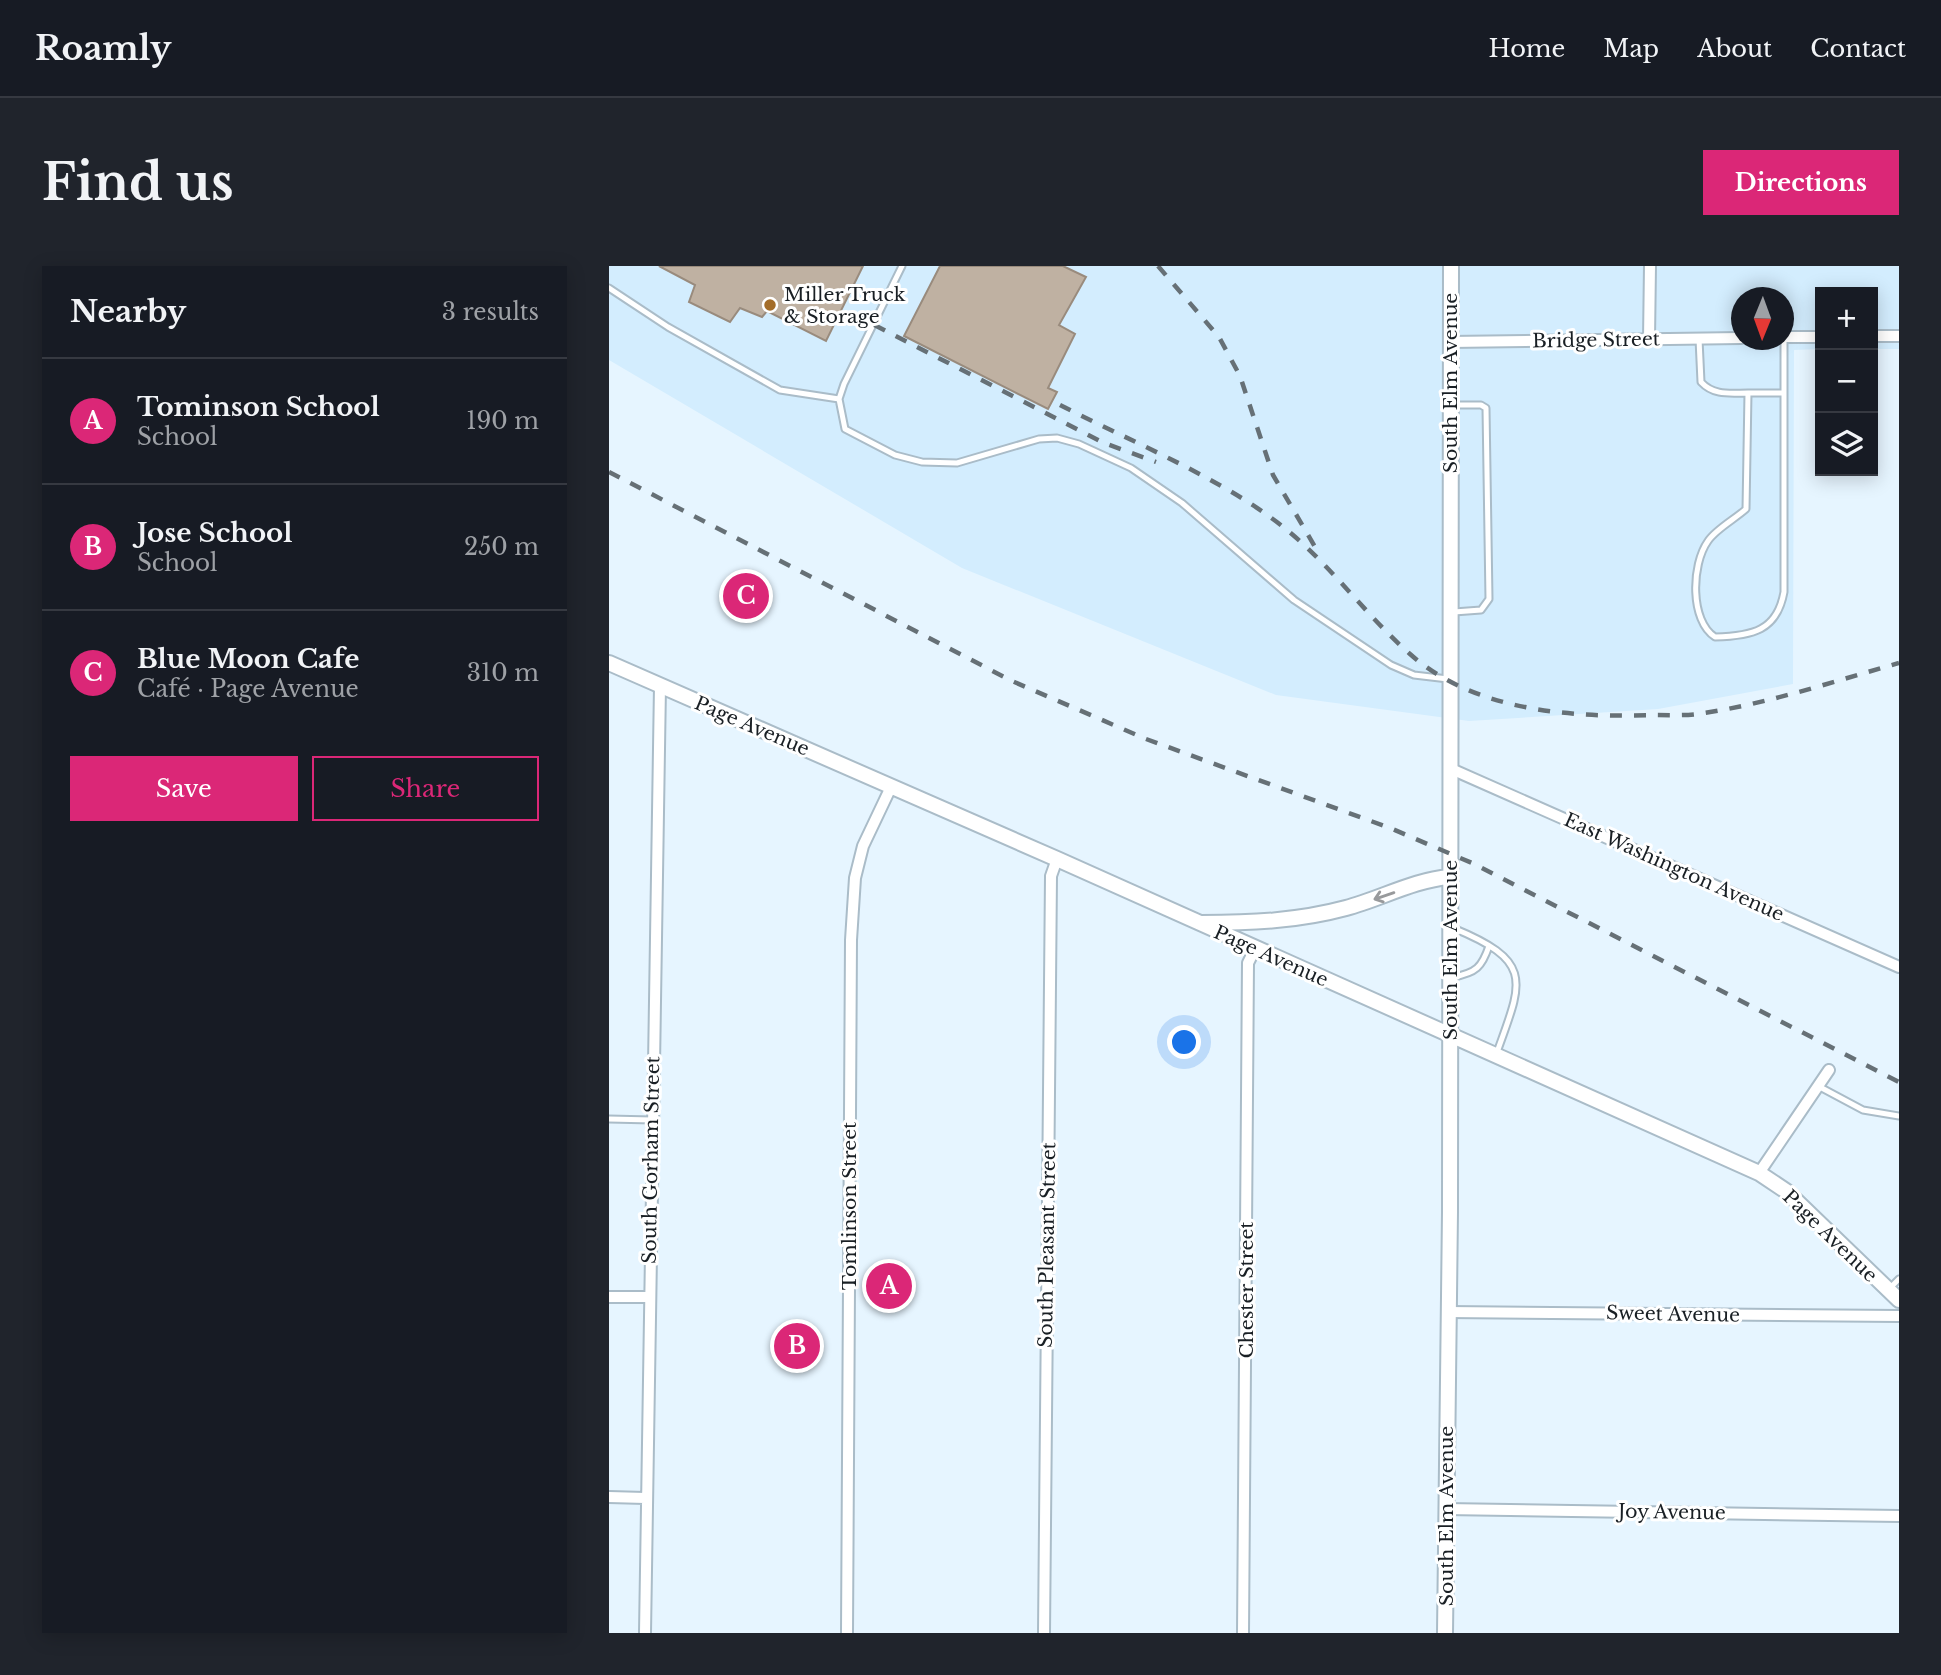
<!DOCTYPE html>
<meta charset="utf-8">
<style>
body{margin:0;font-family:"Libre Baskerville",serif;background:#20242c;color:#f1f3f6}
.controls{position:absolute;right:21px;top:21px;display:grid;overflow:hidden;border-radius:0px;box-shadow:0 4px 18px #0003}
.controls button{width:63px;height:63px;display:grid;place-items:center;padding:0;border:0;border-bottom:2px solid #363941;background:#171b24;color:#f1f3f6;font:35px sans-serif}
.compass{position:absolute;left:1122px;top:21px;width:63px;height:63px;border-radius:50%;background:#171b24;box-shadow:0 4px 18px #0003;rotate:181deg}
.you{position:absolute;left:576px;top:777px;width:24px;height:24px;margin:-18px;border:5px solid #fff;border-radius:50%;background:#1a73e8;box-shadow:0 0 0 10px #1a73e833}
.badge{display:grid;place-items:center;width:46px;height:46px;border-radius:50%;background:#db2777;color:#fff;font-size:23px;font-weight:700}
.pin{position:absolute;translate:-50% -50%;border:4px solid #fff;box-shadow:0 2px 7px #0006}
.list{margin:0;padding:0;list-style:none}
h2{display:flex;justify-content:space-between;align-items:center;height:91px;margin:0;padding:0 28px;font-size:30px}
h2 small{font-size:23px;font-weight:400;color:#9ea1a6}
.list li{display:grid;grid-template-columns:46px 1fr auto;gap:21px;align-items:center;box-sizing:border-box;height:126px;padding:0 28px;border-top:2px solid #363941}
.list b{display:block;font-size:26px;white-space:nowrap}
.list p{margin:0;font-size:23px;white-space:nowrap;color:#9ea1a6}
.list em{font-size:23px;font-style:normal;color:#9ea1a6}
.actions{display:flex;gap:14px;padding:21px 28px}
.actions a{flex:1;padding:16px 0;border:2px solid #db2777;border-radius:0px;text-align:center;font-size:24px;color:#db2777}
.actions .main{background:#db2777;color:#fff}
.icon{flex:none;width:38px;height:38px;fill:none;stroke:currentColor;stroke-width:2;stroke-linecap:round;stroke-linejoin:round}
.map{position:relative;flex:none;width:1290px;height:1367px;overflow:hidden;border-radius:0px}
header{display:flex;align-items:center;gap:42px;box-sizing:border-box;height:98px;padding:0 35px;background:#171b24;border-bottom:2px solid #363941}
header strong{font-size:33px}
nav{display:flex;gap:38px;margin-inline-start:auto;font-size:24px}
.intro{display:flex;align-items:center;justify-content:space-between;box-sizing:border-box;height:168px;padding:0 42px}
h1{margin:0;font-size:49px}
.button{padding:18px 32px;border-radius:0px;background:#db2777;color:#fff;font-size:24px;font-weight:700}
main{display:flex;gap:42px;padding:0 42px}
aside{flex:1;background:#171b24;border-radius:0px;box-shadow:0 4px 18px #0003}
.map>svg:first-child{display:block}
.built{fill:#d3edfe;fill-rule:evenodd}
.building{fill:#bfb1a2;stroke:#998b7d;stroke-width:2}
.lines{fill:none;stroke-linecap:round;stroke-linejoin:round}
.service-casing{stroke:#aabcc8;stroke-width:9}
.minor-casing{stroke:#aabcc8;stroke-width:14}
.tertiary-casing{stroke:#aabcc8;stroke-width:18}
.service{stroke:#fff;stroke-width:5}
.minor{stroke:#fff;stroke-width:10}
.tertiary{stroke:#fff;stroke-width:14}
.rail{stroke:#667076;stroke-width:4.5;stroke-dasharray:12 12;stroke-linecap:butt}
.oneway{stroke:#989a9c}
.poi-dot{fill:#a46d29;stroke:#fff;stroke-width:2.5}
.labels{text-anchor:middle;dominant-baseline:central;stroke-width:6;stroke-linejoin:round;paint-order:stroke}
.poi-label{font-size:19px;fill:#191f24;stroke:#fff;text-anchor:start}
.street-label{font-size:19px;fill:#191f24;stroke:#fff}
</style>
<header>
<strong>Roamly</strong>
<nav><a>Home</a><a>Map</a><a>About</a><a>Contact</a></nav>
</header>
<div class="intro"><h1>Find us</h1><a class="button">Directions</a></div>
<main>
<aside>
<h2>Nearby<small>3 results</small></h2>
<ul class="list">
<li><span class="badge">A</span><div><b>Tominson School</b><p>School</p></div><em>190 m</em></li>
<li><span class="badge">B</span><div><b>Jose School</b><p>School</p></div><em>250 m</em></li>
<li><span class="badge">C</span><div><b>Blue Moon Cafe</b><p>Café · Page Avenue</p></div><em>310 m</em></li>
</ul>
<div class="actions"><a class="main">Save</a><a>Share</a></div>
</aside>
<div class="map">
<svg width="1290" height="1367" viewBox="0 0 1290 1367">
<rect width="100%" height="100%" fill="#e6f5ff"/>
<path class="built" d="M0,0H1290V83H1264V26H1211V83L1185,84L1184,418L1049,443L860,455L667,429L353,302L0,94ZM1132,32H1174V74H1132Z"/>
<path class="building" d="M50,0H254L217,75L158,45L153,51L131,42L121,56L80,36L86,19Z
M331,0H454L477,11L450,59L466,68L439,122L448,126L439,143L295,70Z"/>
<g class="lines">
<g class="service-casing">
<path id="service" d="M293,0L235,118L230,133L236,163L286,189L313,196L348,197L430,173L448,172L470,178L522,202L573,237L685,334L782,399L805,409L839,413
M0,22L59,61L171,124L230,133
M1090,73L1092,116C1105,130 1121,127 1139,127L1137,243C1126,253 1107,263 1099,275C1082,299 1081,355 1106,371C1143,370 1168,365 1175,326V71
M1139,127H1174
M844,139H872L877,142L880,333L872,344L845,346
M844,662C927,696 913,716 887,789
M844,711C867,707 873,701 880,680
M1209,820L1254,844L1290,850
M0,853L43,854
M1280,1023L1290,1013"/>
</g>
<g class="minor-casing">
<path id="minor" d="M1264,70H1290
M1174,71H1211
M1040,73L1041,0
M841,76L1132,72
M840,502L1290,701
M1150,907L1220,804
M0,1031H40
M838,1046L1290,1050
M0,1231L36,1232
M836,1243L1290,1250
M36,1367L51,420
M238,1367L242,674L246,612L254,580L282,521
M435,1367L442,610L448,593
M634,1367L639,697L646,683"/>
</g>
<g class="tertiary-casing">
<path id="tertiary" d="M0,397L448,593L1150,907L1177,925L1290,1034
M592,657C641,657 689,655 737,642C771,633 805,614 840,611
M836,1367L841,946L842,0"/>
</g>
<use href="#service" class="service"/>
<use href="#minor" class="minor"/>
<use href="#tertiary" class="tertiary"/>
<path class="rail" d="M549,0L610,71L631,110L664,209L709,286
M244,48L495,177L547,196
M451,139C517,173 602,208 661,251C715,289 752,345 801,388C866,446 965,452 1047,449C1063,449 1080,450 1095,447C1161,437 1226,415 1290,397
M0,206L403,415L537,473L781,562L863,597L1290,816"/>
</g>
<defs><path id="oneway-shaft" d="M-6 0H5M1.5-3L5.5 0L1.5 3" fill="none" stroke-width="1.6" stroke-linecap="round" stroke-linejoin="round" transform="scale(1.75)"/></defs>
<use class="oneway" href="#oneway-shaft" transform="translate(775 630) rotate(161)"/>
<circle class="poi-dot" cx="161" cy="39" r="7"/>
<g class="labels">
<g class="poi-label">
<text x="175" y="28">Miller Truck<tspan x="175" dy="22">&amp; Storage</tspan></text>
</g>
<g class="street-label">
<text transform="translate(987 74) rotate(-1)">Bridge Street</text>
<text transform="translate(841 117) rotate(-90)">South Elm Avenue</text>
<text transform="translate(143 460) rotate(23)">Page Avenue</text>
<text transform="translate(1065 601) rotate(24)">East Washington Avenue</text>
<text transform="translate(841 684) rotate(-90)">South Elm Avenue</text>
<text transform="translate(662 690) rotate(24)">Page Avenue</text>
<text transform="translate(42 894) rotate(-89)">South Gorham Street</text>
<text transform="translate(240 940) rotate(-90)">Tomlinson Street</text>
<text transform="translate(1221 970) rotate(44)">Page Avenue</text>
<text transform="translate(438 979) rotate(-89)">South Pleasant Street</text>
<text transform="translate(637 1024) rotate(-90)">Chester Street</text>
<text transform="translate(1064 1048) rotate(1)">Sweet Avenue</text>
<text transform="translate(1063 1246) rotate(1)">Joy Avenue</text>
<text transform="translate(837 1250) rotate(-90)">South Elm Avenue</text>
</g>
</g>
</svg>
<div class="controls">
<button>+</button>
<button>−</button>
<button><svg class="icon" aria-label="layers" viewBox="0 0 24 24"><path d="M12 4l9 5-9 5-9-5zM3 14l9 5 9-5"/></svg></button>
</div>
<svg class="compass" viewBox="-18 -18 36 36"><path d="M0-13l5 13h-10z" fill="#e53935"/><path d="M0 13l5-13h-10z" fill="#9ea1a6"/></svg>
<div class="you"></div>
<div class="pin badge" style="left:280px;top:1020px">A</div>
<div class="pin badge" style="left:188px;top:1080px">B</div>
<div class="pin badge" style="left:137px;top:330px">C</div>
</div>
</main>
